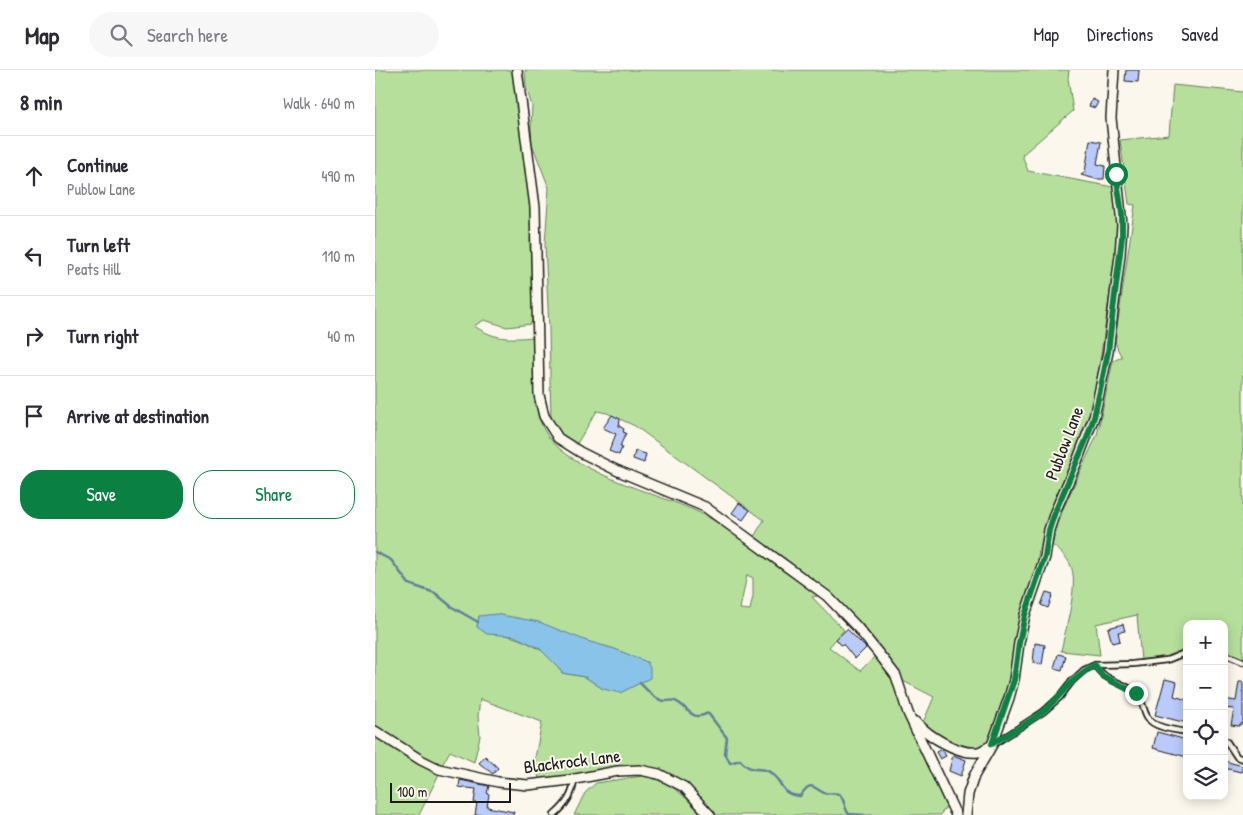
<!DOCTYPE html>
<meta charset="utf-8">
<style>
body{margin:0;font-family:"Patrick Hand",sans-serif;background:#f7f7f7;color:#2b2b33}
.controls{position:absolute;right:15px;bottom:15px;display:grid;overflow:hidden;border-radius:10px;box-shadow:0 2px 12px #0003}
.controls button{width:45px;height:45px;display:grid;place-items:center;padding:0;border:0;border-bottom:1px solid #e1e1e2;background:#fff;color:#2b2b33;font:25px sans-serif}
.scale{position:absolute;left:15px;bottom:12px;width:121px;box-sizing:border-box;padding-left:5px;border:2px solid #1c1c1c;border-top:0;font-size:14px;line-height:18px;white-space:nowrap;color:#1c1c1c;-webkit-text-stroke:4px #fbf7ec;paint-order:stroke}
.stop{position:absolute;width:15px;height:15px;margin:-11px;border:4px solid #0b8043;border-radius:50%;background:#fff}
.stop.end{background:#0b8043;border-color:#fff;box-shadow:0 1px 5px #0008}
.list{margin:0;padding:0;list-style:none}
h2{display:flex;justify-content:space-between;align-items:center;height:65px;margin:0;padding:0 20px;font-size:21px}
h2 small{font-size:16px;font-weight:400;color:#7c7c81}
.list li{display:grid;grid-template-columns:32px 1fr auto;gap:15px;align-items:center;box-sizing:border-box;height:80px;padding:0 20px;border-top:1px solid #e1e1e2}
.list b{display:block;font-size:19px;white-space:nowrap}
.list p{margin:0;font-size:16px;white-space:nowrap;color:#7c7c81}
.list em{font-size:16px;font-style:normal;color:#7c7c81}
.actions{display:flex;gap:10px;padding:15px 20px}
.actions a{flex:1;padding:11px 0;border:1px solid #0b8043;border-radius:20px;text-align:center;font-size:18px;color:#0b8043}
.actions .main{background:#0b8043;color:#fff}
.icon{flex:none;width:28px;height:28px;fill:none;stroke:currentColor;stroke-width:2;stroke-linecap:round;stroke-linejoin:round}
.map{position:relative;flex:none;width:868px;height:745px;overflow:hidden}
header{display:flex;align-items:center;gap:30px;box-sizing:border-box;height:70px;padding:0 25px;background:#fff;border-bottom:1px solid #e1e1e2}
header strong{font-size:24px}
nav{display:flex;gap:28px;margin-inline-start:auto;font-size:18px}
.search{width:350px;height:45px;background:#f7f7f7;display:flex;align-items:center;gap:12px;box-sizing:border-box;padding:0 18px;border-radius:28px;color:#7c7c81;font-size:19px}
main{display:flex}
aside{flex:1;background:#fff}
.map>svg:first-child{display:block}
.green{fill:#b6df9c;stroke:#697e5c;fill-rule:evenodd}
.water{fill:#8ac3e9;stroke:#5e8097}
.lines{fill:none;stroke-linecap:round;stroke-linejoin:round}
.stream{stroke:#5e8097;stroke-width:2.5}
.building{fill:#bacafb;stroke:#1c1c1c}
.lane-casing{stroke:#1c1c1c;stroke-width:8}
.street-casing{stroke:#1c1c1c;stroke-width:12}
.lane{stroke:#fbf7ec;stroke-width:4.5}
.street{stroke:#fbf7ec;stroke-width:9}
.route{stroke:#0b8043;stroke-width:6}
.labels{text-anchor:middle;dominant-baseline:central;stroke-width:4;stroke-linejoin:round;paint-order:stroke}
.street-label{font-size:18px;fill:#1c1c1c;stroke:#fbf7ec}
</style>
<header>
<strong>Map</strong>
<div class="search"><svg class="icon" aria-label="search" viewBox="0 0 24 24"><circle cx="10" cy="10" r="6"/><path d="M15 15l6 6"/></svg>Search here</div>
<nav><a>Map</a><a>Directions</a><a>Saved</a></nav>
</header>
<main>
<aside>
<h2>8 min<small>Walk · 640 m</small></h2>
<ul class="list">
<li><svg class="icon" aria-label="ahead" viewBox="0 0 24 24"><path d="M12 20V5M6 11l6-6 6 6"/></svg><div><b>Continue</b><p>Publow Lane</p></div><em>490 m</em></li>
<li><svg class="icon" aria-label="left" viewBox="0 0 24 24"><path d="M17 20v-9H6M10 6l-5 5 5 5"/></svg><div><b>Turn left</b><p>Peats Hill</p></div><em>110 m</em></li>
<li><svg class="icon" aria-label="right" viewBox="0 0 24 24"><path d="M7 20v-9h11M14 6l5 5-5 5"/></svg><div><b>Turn right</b></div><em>40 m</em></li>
<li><svg class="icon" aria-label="arrive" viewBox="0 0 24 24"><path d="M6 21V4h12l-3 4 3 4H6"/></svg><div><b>Arrive at destination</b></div></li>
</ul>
<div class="actions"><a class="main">Save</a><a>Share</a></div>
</aside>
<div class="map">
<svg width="868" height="745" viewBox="0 0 868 745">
<rect width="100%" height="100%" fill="#fbf7ec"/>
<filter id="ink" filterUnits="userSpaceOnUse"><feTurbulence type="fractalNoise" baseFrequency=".02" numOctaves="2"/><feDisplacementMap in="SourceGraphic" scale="10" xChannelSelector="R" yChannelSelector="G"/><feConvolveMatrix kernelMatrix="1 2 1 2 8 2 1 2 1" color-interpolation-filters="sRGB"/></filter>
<g filter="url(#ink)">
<path class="green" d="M0,0H139L157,136L155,172L158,244L156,254L132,257L109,250L99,256C121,270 133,269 159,267C160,295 156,332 168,358C188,401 282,423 323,442C341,450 358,464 374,475L389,450L260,356L232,343L222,341L201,375L187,366L176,350L174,258L170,174L174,118L157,74L156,57L157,36L151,17L150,0H694L693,8L698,41L647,85L653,101L738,117L742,148L741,180L725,292L715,348L700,390L680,432L664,479L660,511L635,610L613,672C610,674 606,678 603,678C584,683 562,665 547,655L559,627L526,610L520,596L487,554L454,524L437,527L469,560L454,577L485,601L500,586L518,609L528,640L571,737L565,745H339L316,718L291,703L279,699L265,696L220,700L200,705L164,709L160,688L167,652L105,629L103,646L105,666L99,692L75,681L66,697L38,681L0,656ZM372,505L378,508V526L375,540L365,539ZM104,546L240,579L228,619L210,607L187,603C170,572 132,565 102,557Z
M798,15L868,22V588L849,581V554H812V580L790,588L766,591L762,545L721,554L725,585L686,581C690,561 705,511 695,494C691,486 684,480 677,475L688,439L722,365L738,291L747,287L743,280L740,271L760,135L754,134L745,70L794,65Z
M0,667L64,704L44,745H0Z
M267,706C298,712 307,724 327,745H199L210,723L221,713Z"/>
<path class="water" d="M121,544L164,552L212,571L240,579L272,592L275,598V608L245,623L228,619L210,607L187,603L183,597L164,578L139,566L112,564L102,557L104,546Z"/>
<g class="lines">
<path class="stream" d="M0,482L16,490L34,514L60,523L77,537L103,552
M265,613C271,619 281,631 291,631C296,631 298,629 302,632C315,639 316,652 333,643L352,668L350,683L355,693L365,690C379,706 386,694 396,703C409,713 405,725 425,726C436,710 437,717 449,723C454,725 460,721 465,725C470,730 469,739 474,744L489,745"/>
</g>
<path class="building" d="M751,0H764L763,12L750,11Z
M717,29L723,32L720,38L714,36Z
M715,70L726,72L722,94L730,96L729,109H721L706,105L710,102Z
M237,345L245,349L244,356L249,359L248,362L251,363L245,376L247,377L244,385L234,381L241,364L228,358Z
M260,381L271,384L269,393L258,389Z
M364,433L375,440L368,450L357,443Z
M671,522L678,524L673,538L666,535Z
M748,554L750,561L743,562L745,571L737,573L733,558Z
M472,559L491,578L480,589L468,574L466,575L461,569Z
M660,573L670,575L667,595L658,593Z
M683,584L691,586L687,600L679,598Z
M790,609L802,612L799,626L812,630V653L780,645Z
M864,612H868V654H865L864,656L856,655L859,639L849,638V629L861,631Z
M782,662L812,670V687L778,678Z
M567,679L571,686L565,689L561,682Z
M578,685L591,690L586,706L574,701Z
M110,686L123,698L118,704L104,693Z
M849,691L868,696L866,702L849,698Z
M85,710L114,716L112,723L114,724L112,737L139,742L138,745H100L102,733H99L101,719L84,717Z"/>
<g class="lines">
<g class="lane-casing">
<path id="lane" d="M849,584L868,592
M720,595C730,612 747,611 761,623C770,631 767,646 778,653C787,659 801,660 812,662
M849,671L852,672L862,687L868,689
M619,674L668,642L685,627L697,611L709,600L720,595L758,594L792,590L812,582
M179,745C190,736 199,723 199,709"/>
</g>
<g class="street-casing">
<path id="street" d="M142,0L160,137L164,325L169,346L183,368L205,382L241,400L330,437L452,526L482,557L508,589L521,606L533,643L581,745
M541,652C553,666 584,685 603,682C608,681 613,677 617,675
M0,661L46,690L64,699L123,712L153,715L195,710L243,701L265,700L284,704L309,717L335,745
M591,745L593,724L599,706L617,675L634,628L639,610L644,573L650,545L670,487L674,460L680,442L701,394L719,347L733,282L745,185L747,155L736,48L739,0"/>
</g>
<use href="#lane" class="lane"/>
<use href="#street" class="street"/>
</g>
</g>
<g class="lines" filter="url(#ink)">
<path class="route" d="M741,104L747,144V167L733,282L726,316L719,347L712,368L680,442L674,460L670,486L650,545L644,573L639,610L617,674C635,663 654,653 670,640C687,625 699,605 720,595L728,606L761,623"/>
</g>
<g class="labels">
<g class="street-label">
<text transform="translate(689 373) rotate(-69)">Publow Lane</text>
<text transform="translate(197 691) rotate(-7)">Blackrock Lane</text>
</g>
</g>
</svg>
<div class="controls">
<button>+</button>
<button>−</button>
<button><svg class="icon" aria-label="locate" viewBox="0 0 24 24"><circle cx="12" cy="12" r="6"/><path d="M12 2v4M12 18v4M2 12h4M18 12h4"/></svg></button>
<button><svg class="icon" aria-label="layers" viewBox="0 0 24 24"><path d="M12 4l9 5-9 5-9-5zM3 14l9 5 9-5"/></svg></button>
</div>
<div class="scale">100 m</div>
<div class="stop" style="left:741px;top:104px"></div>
<div class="stop end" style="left:761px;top:623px"></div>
</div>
</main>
